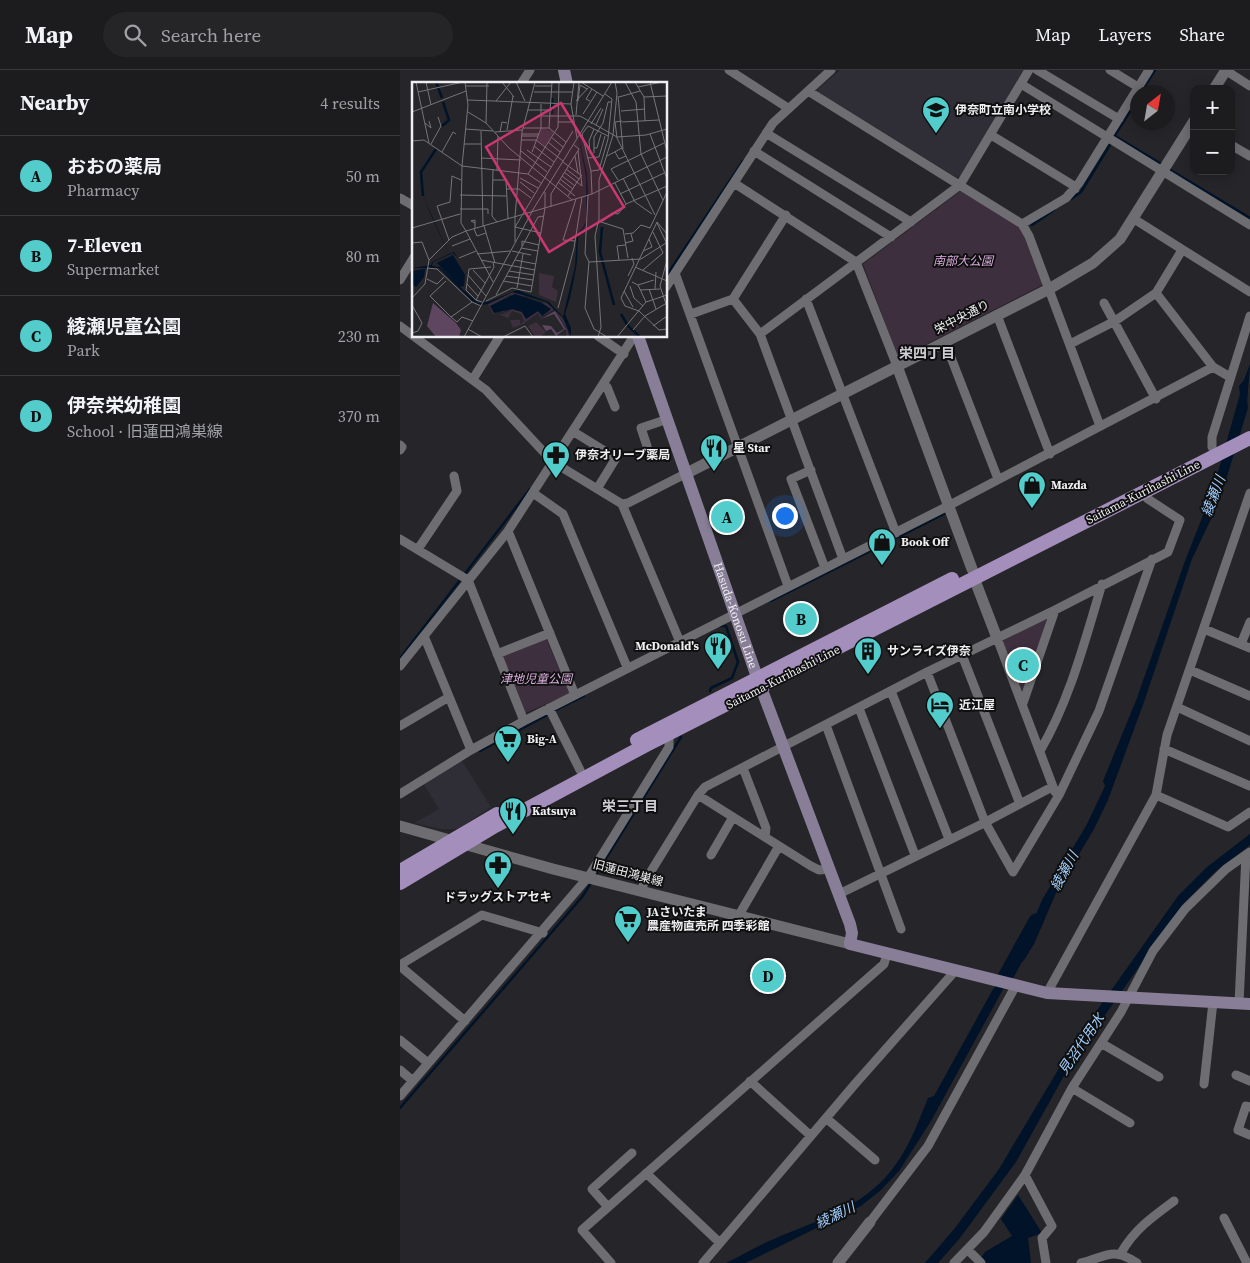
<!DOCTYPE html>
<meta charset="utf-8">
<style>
body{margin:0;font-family:"Source Serif 4","Noto Sans JP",serif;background:#252528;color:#f1f3f6}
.controls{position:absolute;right:15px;top:15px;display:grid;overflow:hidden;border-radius:10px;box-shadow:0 2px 12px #0003}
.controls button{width:45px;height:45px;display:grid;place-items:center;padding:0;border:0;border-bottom:1px solid #3a3a3d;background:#1c1c1f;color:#f1f3f6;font:25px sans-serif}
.compass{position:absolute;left:730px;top:15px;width:45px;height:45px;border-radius:50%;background:#1c1c1f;box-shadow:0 2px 12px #0003;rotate:31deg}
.you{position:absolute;left:384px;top:445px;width:18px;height:18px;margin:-12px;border:4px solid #fff;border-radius:50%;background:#1a73e8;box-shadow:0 0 0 8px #1a73e833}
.badge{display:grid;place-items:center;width:32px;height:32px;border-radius:50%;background:#52cdcc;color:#111;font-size:16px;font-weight:700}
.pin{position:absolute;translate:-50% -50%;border:2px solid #fff;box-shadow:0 1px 5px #0006}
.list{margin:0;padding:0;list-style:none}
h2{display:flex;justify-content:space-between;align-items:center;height:65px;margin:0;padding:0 20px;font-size:21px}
h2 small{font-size:16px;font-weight:400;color:#a0a1a4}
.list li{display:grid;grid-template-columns:32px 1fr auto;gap:15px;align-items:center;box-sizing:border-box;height:80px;padding:0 20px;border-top:1px solid #3a3a3d}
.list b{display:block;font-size:19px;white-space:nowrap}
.list p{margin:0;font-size:16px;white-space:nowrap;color:#a0a1a4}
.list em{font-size:16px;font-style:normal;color:#a0a1a4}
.icon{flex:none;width:28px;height:28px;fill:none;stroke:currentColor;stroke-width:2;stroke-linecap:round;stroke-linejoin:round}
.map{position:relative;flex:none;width:850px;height:1193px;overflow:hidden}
header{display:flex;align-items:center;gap:30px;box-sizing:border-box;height:70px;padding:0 25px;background:#1c1c1f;border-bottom:1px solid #3a3a3d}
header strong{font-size:24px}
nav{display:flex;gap:28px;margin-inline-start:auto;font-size:18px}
.search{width:350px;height:45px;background:#252528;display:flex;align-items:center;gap:12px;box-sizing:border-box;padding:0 18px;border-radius:28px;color:#a0a1a4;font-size:19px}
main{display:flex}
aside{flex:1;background:#1c1c1f}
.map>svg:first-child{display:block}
.built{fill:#2f2e37}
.green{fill:#3e2f3f}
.water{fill:#001328}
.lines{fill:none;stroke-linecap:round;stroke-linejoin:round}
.stream{stroke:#001328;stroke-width:2.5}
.river{stroke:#001328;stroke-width:15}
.minor{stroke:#6e6e72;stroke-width:9}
.tertiary{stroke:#6e6e72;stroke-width:11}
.secondary{stroke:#897e97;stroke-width:12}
.primary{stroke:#a38ebc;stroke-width:14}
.labels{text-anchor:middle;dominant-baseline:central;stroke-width:4;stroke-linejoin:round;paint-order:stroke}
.poi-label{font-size:12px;font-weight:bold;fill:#efeff1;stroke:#0f0f10;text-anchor:start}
.park-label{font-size:12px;font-style:italic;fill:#dcafdf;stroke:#0f0f10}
.street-label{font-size:12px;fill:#efeff1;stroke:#0f0f10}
.neighbourhood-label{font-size:14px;font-weight:bold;fill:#ceced3;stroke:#0f0f10}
.water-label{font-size:14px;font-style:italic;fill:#a1cefd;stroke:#0f0f10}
.inset-river{fill:none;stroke:#001328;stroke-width:2.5}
.inset-road{fill:none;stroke:#767679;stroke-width:1}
.view{fill:#c93872;fill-opacity:0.15;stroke:#c93872;stroke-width:2.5}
.inset-edge{fill:none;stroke:#efeff1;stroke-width:2.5}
</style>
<header>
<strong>Map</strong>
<div class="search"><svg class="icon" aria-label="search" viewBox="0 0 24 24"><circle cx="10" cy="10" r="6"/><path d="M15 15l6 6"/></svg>Search here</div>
<nav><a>Map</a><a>Layers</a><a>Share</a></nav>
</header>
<main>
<aside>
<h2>Nearby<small>4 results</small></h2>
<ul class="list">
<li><span class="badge">A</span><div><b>おおの薬局</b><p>Pharmacy</p></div><em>50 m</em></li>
<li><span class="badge">B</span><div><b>7-Eleven</b><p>Supermarket</p></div><em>80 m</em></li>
<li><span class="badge">C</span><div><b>綾瀬児童公園</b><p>Park</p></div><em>230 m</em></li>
<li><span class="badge">D</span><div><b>伊奈栄幼稚園</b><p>School · 旧蓮田鴻巣線</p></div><em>370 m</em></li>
</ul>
</aside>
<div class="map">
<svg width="850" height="1193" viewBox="0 0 850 1193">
<rect width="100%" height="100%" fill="#262529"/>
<path class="built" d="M440,0H624L560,107H556L416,21Z
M62,691L91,737L58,759H41L14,753L39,739L23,713Z"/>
<path class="green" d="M562,120L623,159L644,214L501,287L497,285L463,194Z
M645,549L648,552L626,620L621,619L602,571Z
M145,566L170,624L125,643L100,585Z"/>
<path class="water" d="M850,294C850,303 846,333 848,338L825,413L812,447L792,489L744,632L708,730L694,759L656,823L634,874L624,890L613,901L531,1051L499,1101L481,1120L461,1136L352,1190L345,1193H326C342,1185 357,1176 374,1169C413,1152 455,1140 485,1108C506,1085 517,1056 528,1028L534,1026L592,921L622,878L642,830L687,754L705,716L703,711L737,628L785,491L813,420L840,324L839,316L844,310Z
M850,764V775L817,800L783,834L670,995L616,1092L560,1168L538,1193H525L555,1158L599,1099L674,973L778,826L807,797Z
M618,1125L642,1163L628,1168L631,1193H586L581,1188L585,1182L612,1166L601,1149Z"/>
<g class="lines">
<path class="stream" d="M741,22L755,0
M715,66L763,95
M713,68L738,29
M767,98L850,148
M671,129L681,122L711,73
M632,155L654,140
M267,205L343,91
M371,531L544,444
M1,587L130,419
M310,621L311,618L332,608L338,592L326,556H320
M154,641L184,626
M80,681L149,644
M195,806L281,667
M0,1038L182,827L191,813"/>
<path class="river" d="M604,909L636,851"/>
<path class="minor" d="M329,0L388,38
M637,0L719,49
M710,0L738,17
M825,0L850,16
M121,14L130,0
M621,14L850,155
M408,21L622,154L629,166L700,356
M366,63L511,152
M591,65L671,114L675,119
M831,75L850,86
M354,81L491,167
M334,113L456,192L497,296
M0,128L14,136
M734,149L850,222
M622,154L666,128L679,113L749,0
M275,203L388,516
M0,210L14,187
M266,217L373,53L431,0
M756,223L813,297L830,307
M333,229L360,264L443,489
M406,229L496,463
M704,233L756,329
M291,244L333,229L386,145
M597,245L650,384
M0,256L86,320L153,392L222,434L280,572
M360,264L560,115L629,0
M198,266L224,284
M545,272L598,409
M670,274L715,251L756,223L782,180
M73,309L100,266
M204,315L207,317L215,337
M174,362L216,388L197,419
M0,375L2,377L0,380
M247,376L241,358L268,349
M812,377V367L850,246
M411,400L391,409L425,498
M133,423L163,444L227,597
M222,434L228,433L287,403
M108,461L175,625
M0,469L68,510L124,651
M18,479L57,421L54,406
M804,559L850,578
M24,566L71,680
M597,568L655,722
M841,574L850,552
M97,584L150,563
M562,585L620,734
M0,596L108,461L234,266
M790,600L850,626
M527,602L585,752L613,802L659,725L699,641L752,489
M491,621L549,769
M623,633L655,540
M777,637L850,671
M149,638L180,700
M459,638L515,785
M426,655L501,859
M0,656L49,627
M764,679L850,716
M640,681C670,630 685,570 702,514
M343,698L366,758L365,767
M0,724L71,680L124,651L548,436L813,297
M298,725L411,796L419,800L430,799
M756,725L828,757L850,742
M311,785L333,747
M241,820L245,811L298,725L305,717L527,602L655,540L768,482L780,450L748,429L743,423
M439,824L580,755L652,717
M339,845L379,776
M0,895L82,845L143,863
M0,896L65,951
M647,923L756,725L767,665L850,423
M839,933L846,785
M0,970L28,993
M701,973L759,1007
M0,1000L13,1011
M836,1005L850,1011
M350,1011L411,1066
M804,1014L813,932
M672,1018L730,1053
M0,1026L189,806L269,677V665
M850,1037L846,1036L838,1060L850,1065
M426,1048L475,1090
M246,1103L320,1173
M625,1105L652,1156L642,1168L646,1193
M208,1137L192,1119L232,1083
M824,1148L847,1193
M470,1152L528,1076L615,917
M568,1180L581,1193
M721,1183C734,1160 752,1147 774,1131
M211,1193L182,1160L484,894L487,884
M303,1193L455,1014L555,901
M554,1193L584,1162L625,1105L672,1018L721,942L753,881L785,839L826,799L850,782
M681,1193C706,1187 712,1176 737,1193"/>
<path class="tertiary" d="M814,19L826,0
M497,296L572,499
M287,403L649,219L693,193L720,169L794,51
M574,508L597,568
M0,756L153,799L450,874
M438,1193L470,1152"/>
<g class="secondary">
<path d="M164,0L167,14"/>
<path id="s1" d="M238,266L357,607L450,854L452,863L450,874L647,923L850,934"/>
</g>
<path class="primary" d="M237,670L552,509
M0,801L97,744
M0,813L95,756L248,674L850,368"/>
</g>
<defs>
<g id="school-pin" transform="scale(1.4375)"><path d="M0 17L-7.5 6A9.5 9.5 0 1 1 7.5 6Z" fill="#52cdcc" stroke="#0f0f10"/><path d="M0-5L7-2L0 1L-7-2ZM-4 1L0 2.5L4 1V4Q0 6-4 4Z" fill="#111"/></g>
<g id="restaurant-pin" transform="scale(1.4375)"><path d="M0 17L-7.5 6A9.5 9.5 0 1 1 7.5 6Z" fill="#52cdcc" stroke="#0f0f10"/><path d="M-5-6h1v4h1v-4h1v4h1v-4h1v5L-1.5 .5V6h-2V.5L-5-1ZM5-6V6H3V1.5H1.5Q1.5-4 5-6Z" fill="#111"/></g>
<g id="pharmacy-pin" transform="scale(1.4375)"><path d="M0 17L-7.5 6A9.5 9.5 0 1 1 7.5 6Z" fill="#52cdcc" stroke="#0f0f10"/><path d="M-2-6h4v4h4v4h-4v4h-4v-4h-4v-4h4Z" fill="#111"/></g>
<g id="shop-pin" transform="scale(1.4375)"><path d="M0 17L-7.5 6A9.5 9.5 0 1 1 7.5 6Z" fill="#52cdcc" stroke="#0f0f10"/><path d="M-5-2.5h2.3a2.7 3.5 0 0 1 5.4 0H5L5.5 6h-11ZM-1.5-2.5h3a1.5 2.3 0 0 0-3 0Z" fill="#111"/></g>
<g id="building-pin" transform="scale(1.4375)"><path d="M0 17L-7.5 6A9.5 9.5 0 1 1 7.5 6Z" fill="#52cdcc" stroke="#0f0f10"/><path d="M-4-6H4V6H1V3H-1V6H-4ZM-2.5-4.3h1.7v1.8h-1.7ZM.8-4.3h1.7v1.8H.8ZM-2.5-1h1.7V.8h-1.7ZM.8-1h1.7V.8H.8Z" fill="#111"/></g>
<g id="hotel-pin" transform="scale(1.4375)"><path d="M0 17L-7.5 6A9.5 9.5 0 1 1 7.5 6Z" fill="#52cdcc" stroke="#0f0f10"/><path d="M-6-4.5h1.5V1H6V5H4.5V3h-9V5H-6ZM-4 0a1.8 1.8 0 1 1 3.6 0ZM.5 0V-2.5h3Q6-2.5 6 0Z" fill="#111"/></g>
<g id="supermarket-pin" transform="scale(1.4375)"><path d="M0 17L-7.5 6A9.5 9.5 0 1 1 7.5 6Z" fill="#52cdcc" stroke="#0f0f10"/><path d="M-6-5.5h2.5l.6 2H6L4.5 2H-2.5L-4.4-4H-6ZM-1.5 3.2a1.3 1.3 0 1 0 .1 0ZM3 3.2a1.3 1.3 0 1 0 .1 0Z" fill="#111"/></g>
</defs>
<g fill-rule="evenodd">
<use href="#school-pin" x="536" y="40"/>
<use href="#restaurant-pin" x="314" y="378"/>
<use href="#pharmacy-pin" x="156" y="385"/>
<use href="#shop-pin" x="632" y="415"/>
<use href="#shop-pin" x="482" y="472"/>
<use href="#restaurant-pin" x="318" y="576"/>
<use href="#building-pin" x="468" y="581"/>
<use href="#hotel-pin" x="540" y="635"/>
<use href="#supermarket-pin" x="108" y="669"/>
<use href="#restaurant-pin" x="113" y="741"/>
<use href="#pharmacy-pin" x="98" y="795"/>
<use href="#supermarket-pin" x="228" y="849"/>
</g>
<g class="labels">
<g class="poi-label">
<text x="555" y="40">伊奈町立南小学校</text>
<text x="333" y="378">星 Star</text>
<text x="175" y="385">伊奈オリーブ薬局</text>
<text x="651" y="415">Mazda</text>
<text x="501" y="472">Book Off</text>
<text x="299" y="576" text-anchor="end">McDonald's</text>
<text x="487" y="581">サンライズ伊奈</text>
<text x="559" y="635">近江屋</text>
<text x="127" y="669">Big-A</text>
<text x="132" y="741">Katsuya</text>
<text x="98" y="827" text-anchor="middle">ドラッグストアセキ</text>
<text x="247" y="842">JAさいたま<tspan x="247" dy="14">農産物直売所 四季彩館</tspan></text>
</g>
<g class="park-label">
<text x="563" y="191">南部大公園</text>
<text x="136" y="609">津地児童公園</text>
</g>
<g class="street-label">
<text transform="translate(562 247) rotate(-27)">栄中央通り</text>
<text transform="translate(743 422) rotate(-27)">Saitama-Kurihashi Line</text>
<text stroke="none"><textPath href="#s1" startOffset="296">Hasuda-Konosu Line</textPath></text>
<text transform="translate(383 607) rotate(-27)">Saitama-Kurihashi Line</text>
<text transform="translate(228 803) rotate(15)">旧蓮田鴻巣線</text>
</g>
<g class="neighbourhood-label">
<text x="527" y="283">栄四丁目</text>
<text x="230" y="736">栄三丁目</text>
</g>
<g class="water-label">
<text transform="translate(813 426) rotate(-69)">綾瀬川</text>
<text transform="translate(664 801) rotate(-61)">綾瀬川</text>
<text transform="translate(681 974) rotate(-56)">見沼代用水</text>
<text transform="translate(435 1145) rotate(-26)">綾瀬川</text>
</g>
</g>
<g transform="translate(12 12)">
<rect width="255" height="255" fill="#262529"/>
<path d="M130,46L142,50L133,64L125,58ZM127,191L142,194L140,205L146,209L144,220L127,213ZM99,211L116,214L98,213L78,224L95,231L100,227L110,230L114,237L126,229L130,234L138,228L129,221H134L141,224L154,241L157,255H154V245L142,227L129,235L130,239L126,231L111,242L101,246L98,238H108V242L112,239L109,232L100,229L96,236L87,232H94L89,229L81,232L76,222ZM124,240L134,250L128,255H123L116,244Z" fill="#3e2f3f"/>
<path d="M21,221L44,241L49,248L47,255H24L15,244ZM143,229L155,249L153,247L144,254L139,247L134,249L130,243L139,244L145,251L152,247L142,232L129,237Z" fill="#5e4660"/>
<path d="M165,46L175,92L176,109L175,141L166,155L165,180L162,197L158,216L153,232L159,246V255L151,236L134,220L101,210L76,222L68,223L60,219L27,186H0L19,183L20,180L37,172L22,140L11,114L37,172L42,170L46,176L41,171L21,180L20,184L28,185L48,204L25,181L41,173L53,193L52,204L48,205L66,221L76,220L105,208L137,220L151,235L163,184L165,154L174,140V95ZM13,187L12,195L4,205L0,202V189ZM103,212L130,221L139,227L130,234L126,229L114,237L110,230L100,227L82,231L78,224Z" fill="#001328"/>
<path class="inset-river" d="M24,0L30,16M140,32V16M30,44L37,38L31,20M11,114L9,90L24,67M190,145L188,170L202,223M209,232L216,244L228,255"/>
<path class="inset-road" d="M4,0L17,61M14,0L19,23M90,0L102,15M104,0L113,19M162,0L159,22L165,56M169,0L191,14M213,0L224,20L229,72L251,118M223,0L232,15L233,39M238,0L255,70M54,4H77M123,4H140M226,5L250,0M6,10L51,0M122,10H160M206,14L211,67M207,15L228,9M232,15L255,14M56,18L159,22M84,19L99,0M164,19L176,6M166,19L168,3L175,7M178,19L174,17L180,7M116,28H140M209,29L233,27M0,30L54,9M56,30L74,41L97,66L160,118L180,112L255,75M171,32L185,10M164,33L167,0M129,34H168L205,55L234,53L255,47M210,39L203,40L205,56L243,133M146,40H161M210,40L247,38M13,41L19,46L17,39M74,41L75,0M179,42L189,26M184,43L191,27M111,46H137L154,60M137,46L140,0M53,47L81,49M95,48L101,14M69,49L71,144M83,50L110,48M88,50L90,40L95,41M110,52H127M238,52L255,97M109,54H126M139,55L151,65M109,58H124L151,79M0,59L12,58L50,84L56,23L53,0M136,60L148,70M19,62L29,44L26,35M52,62H69M122,64L142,80M182,66H185L189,52M115,68L139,85M109,69L135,90M30,70L41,50L44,52M120,70L129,46V22M203,70L207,77L214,74M178,71L177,59L182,47M182,71V55L191,41L196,20H199M163,74L166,91M195,74L210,66M69,76L109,78M175,76L187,75L193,54M151,80L170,94M81,87L80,134L85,140M154,87L167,97M85,88L86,54M179,89L187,88L196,57L200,17L193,12M152,90L170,104L166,69M116,92L146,45L147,0M150,94L163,104M108,96L126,106M211,96L223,120L240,132M148,97L161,107M81,98H94L96,137M206,98L199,87L252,61M108,100L122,111M146,100L163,114M129,101L116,92L50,84L49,141L54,149L160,118M203,101L214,122M94,107H107L119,116M180,112L179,89L170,52L176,44L196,54M208,112L252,91M48,113L94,114M176,113L173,172L177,180L173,226L182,247L195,255M156,114L169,94M139,125V112L167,67L162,63M48,127H76V132M103,135L110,50L123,0M186,139L211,147L216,176M191,139L200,131L206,132L214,122L255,104M245,140L209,216L213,224L227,229L247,248L255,247M245,140L255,152M63,141L59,139L63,138V146M245,141L255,162M72,144L83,181M0,146L48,132M62,147L65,154L74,151M129,151L103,145L161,49M213,152L221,151L229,143L238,146L255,110M37,158L25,124L38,120L40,94L49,98M163,159L151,158L164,117M103,160V135M0,161L10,160L17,178M213,161L221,159L219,152M40,164L58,157M110,164V159L127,163M109,166L126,169M100,169L119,173M231,169L240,165L237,157M65,172L98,169M47,176L64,169M69,178L123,188M103,178L124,182M207,178L205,164L213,163M255,178L248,204L255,225M177,180L229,177L254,161M223,185L255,199M15,186L25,187L60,220M61,188L73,201M231,188L251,171L241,150M97,189L122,193M56,193L74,214M94,194L121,198M216,194L222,182L220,176M15,197L25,202L32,195M34,199L18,214L39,235L60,220L69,224M91,199L120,204M220,200L226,203L234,220M55,202L66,214M226,203L242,198M218,204L222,216L231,224M105,206L111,172M237,207L244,227M243,207L244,190M228,208L248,207M212,209L221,225M84,213L126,135L132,134M0,216L13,202L17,178L40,155L54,149L81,200M64,218L82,185L81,180M74,219L100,206L119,210L133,126V110M70,220L64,218L54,208L57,187L79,185M0,223L10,241L6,249L0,251M146,226L162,166L170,115M39,235L45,240L50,235L61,239M241,244L255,234M56,247L70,255M221,248L233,234L253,222M52,255L122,126L200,0M91,255L113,244L121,255M186,255L189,245L183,154L187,137V98L201,53L205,11L203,0M205,255L234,220L255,213"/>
<path class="view" d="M149,21L212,125L137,170L74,65Z"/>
<rect width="255" height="255" class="inset-edge"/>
</g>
</svg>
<div class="controls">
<button>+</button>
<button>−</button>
</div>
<svg class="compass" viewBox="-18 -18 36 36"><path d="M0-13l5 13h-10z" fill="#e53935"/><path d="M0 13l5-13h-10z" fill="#a0a1a4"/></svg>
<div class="you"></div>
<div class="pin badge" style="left:327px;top:447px">A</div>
<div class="pin badge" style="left:401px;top:549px">B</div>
<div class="pin badge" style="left:623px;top:595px">C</div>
<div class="pin badge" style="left:368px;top:906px">D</div>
</div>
</main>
